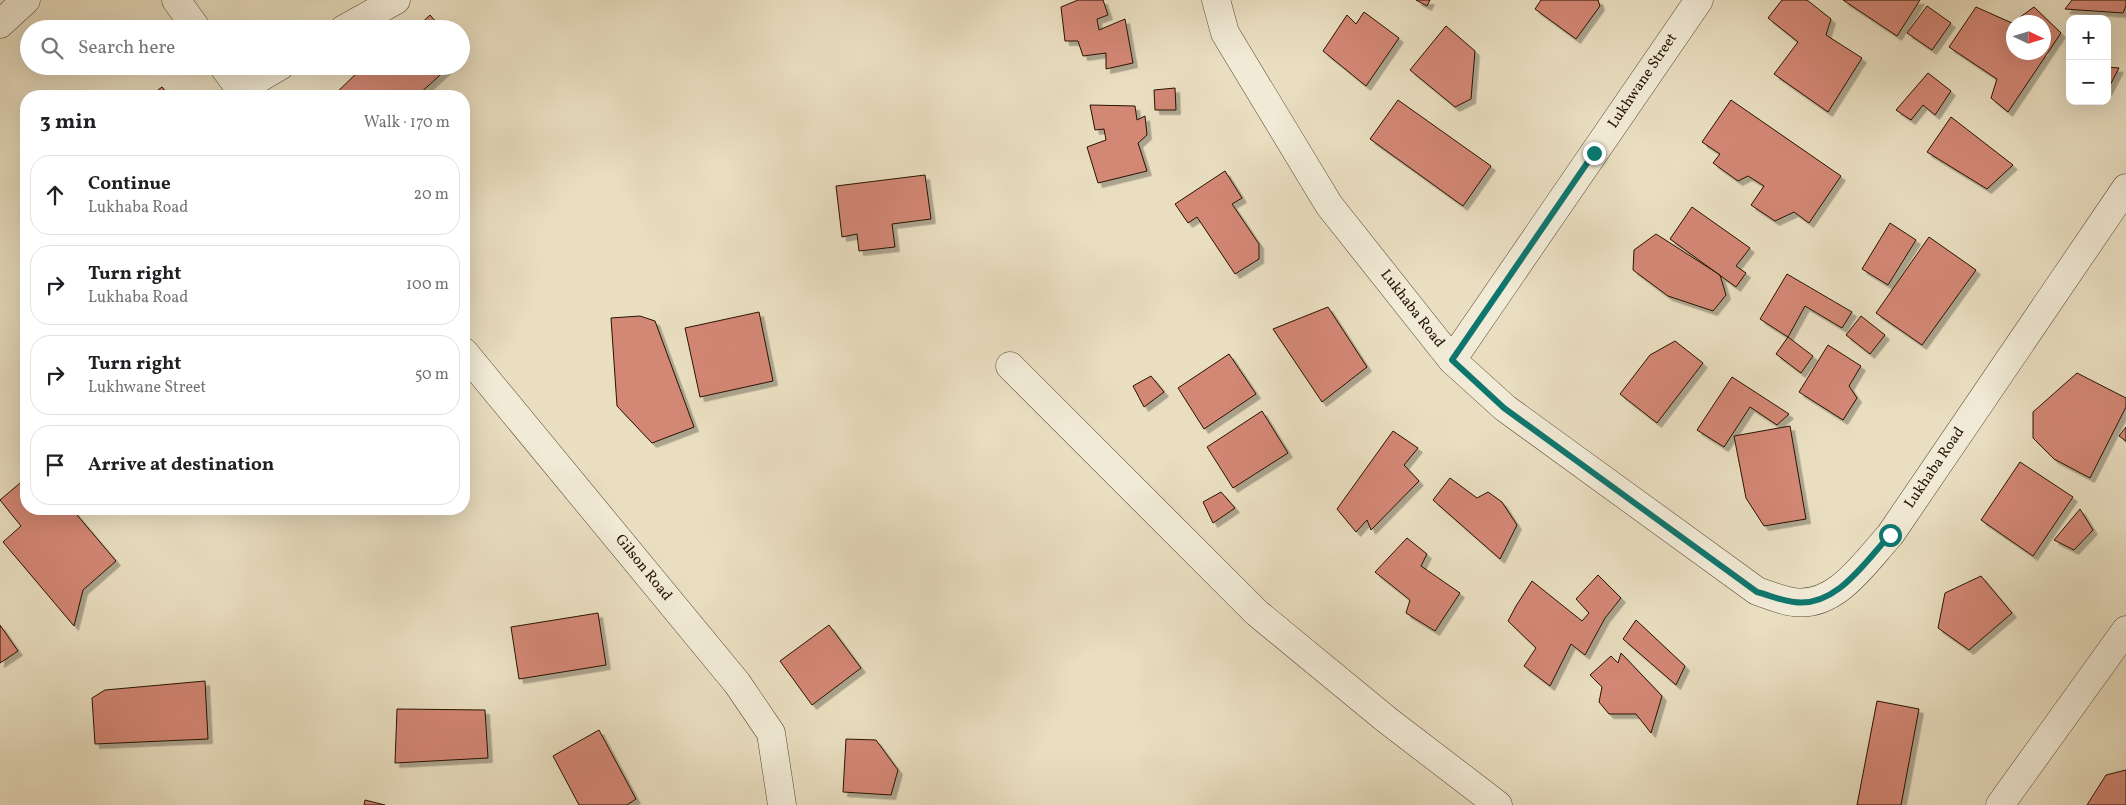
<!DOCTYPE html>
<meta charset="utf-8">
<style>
body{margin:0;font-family:Vollkorn,serif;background:#f6f6f6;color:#202124}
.controls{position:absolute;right:15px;top:15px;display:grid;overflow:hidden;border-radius:10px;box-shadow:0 5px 20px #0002}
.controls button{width:45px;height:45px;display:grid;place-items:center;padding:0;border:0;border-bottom:1px solid #e0e0e0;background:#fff;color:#202124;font:25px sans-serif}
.compass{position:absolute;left:2006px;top:15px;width:45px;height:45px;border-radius:50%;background:#fff;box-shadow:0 5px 20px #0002;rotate:94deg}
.stop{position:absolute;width:15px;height:15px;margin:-11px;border:4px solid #0f766e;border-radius:50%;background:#fff}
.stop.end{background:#0f766e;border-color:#fff;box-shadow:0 1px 5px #0008}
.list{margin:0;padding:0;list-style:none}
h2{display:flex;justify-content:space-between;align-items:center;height:65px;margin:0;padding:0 20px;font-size:21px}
h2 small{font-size:16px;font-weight:400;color:#757577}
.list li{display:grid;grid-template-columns:32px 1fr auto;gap:15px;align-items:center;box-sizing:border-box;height:80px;margin:0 10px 10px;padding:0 10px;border:1px solid #e0e0e0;border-radius:20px}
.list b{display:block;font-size:19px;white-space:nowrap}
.list p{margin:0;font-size:16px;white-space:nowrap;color:#757577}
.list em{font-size:16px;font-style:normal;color:#757577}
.icon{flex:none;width:28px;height:28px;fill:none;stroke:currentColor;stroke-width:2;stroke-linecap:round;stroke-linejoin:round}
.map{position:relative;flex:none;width:2126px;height:805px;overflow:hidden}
.search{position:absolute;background:#fff;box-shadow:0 5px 20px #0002;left:20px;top:20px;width:450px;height:55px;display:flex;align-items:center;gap:12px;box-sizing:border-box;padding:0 18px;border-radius:28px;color:#757577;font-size:19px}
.panel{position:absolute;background:#fff;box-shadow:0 5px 20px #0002;left:20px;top:90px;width:450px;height:425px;border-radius:20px}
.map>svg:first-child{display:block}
.building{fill:#d38775;stroke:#261300;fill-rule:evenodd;filter:url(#shadow)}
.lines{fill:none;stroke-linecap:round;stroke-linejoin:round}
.minor-casing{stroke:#574630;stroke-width:29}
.minor{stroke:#f1ead6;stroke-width:28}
.route{stroke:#0f766e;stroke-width:6}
.labels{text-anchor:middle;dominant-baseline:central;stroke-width:4;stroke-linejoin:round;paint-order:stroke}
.street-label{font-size:15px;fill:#261300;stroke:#f1ead6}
</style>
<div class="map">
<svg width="2126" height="805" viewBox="0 0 2126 805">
<defs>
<filter id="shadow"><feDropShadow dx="4.5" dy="4.5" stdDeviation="0" flood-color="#0004"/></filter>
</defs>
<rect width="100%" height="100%" fill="#e9dec0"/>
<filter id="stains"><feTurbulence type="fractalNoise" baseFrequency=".004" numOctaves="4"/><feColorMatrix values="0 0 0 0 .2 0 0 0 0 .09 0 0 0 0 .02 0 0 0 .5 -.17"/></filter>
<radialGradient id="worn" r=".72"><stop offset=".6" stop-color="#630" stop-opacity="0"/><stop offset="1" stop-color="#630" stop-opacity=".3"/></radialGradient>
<path class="building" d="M1078,0H1103L1108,15L1097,19L1099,30L1125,19L1133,63L1106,69V53L1083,56L1078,41H1065L1061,7Z
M1416,0H1430L1427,6Z
M1541,0H1598L1600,6L1576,39L1535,9Z
M1782,0H1807L1831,19L1826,35L1862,58L1828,112L1774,74L1798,42L1768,18Z
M1843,0H1920L1897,36Z
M2072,0H2126V6L2123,13L2065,9Z
M1927,6L1951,23L1932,50L1907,33Z
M1976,7L2012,23L2034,7L2061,33L2008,112L1991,98L1997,79L1949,47ZM2014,22H2044V52H2014Z
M1364,12L1399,38L1366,86L1323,51L1347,15L1356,24Z
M430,15L442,29H415Z
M399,22L405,29L376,28Z
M1446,26L1475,51L1471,99L1455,107L1410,70Z
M359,66H450L417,96H333L361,69Z
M2107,67L2119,68L2107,91Z
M1928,73L1951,91L1935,115L1923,105L1911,120L1896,110Z
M162,87L170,96H150Z
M1175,88L1176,110H1155L1154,90Z
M1398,100L1491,166L1463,206L1370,139Z
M1731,100L1841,176L1809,223L1794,212L1775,221L1751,205L1764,186L1748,176L1738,181L1713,163L1720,154L1702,142Z
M1090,105L1135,106L1137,120L1145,116L1147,135L1138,143L1147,171L1098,183L1087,147L1106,140L1104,129L1095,130Z
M1951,117L2013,165L1987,189L1927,152Z
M1225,171L1242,198L1232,204L1259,244V259L1235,274L1197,217L1188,223L1175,204Z
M925,175L931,219L892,224L895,247L859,251L857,234L842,237L836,186Z
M1692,207L1750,248L1736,266L1746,273L1736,287L1670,239Z
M1890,223L1916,240L1888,285L1862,269Z
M1656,234L1720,275L1726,295L1713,311L1668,296L1633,270L1634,250Z
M1929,237L1976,270L1922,345L1876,313Z
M1787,274L1852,312L1842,328L1805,306L1788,337L1760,319Z
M1328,307L1367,367L1322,402L1273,329Z
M759,312L773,381L700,397L685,328Z
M640,316L655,321L694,427L652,443L617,406L611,318Z
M1861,316L1885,335L1870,354L1846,335Z
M1788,337L1813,356L1801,373L1776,354Z
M1675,341L1703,363L1657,423L1620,394L1650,355Z
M1828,345L1861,366L1849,386L1857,398L1843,420L1799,392Z
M1229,354L1256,394L1204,429L1178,388Z
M2077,373L2126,398V407L2090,478L2054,459L2033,438V412Z
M1151,376L1164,392L1144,407L1133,386Z
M1732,377L1789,414L1777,425L1750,407L1724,447L1697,430Z
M1262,411L1288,453L1233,488L1207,447Z
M1790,426L1806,519L1764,526L1746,498L1734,436Z
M2126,427V441L2119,436Z
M1393,431L1418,448L1404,465L1419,481L1371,530L1367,520L1356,532L1337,509Z
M2020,462L2073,497L2033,556L1981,520Z
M26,478V509H72L116,561L83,590L74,626L3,542L21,526L0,500Z
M1450,478L1477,498L1488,492L1502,502L1517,525L1500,559L1433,500Z
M1221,492L1235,508L1213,523L1203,502Z
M2080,509L2093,530L2074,550L2054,540Z
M1407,538L1427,554L1421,566L1460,593L1435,631L1406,613L1410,600L1375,572Z
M1598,575L1621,598L1605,618L1585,655L1571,644L1550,686L1524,666L1536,648L1508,621L1516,606L1532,581L1582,621L1589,613L1576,599Z
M1981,576L2012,613L1969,650L1938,628L1945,593Z
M598,613L606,665L519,679L511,627Z
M1636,620L1685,666L1676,685L1623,639Z
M0,625L18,651L0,663Z
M829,625L861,668L812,705L780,661Z
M1621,653L1662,696L1651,733L1636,714H1609L1599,702L1602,687L1590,675L1611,656L1618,663Z
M205,681L208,739L95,744L92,698L105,690Z
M1877,701L1919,709L1901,805H1857Z
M397,709L485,710L488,758L395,763Z
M599,730L636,799L627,805H579L553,756Z
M846,739L876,740L898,770L891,795L843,792Z
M2126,770V805H2087L2106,775Z
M365,800L385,805H364Z"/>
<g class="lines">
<g class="minor-casing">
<path id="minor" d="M176,0L197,29
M1216,0L1225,33L1329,205L1452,360L1505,408L1757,591C1769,595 1782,601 1794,602C1836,608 1865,562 1890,535L2126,188
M0,24L26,0
M344,29L396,0
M223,66L245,96
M239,90L280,66
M464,352L737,683L771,733L782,805
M1452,360L1699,0
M1010,366L1257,613L1387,720L1498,805
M2000,805L2126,630"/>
</g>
<use href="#minor" class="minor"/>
</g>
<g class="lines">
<path class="route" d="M1594,153L1452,360L1504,408L1757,592C1769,595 1782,601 1794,602C1836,608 1865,562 1890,535"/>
</g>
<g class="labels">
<g class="street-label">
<text transform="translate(1643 81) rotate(-56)">Lukhwane Street</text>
<text transform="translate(1412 309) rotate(52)">Lukhaba Road</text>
<text transform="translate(1935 468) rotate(-56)">Lukhaba Road</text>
<text transform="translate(643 568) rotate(51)">Gilson Road</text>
</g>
</g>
<rect width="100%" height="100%" filter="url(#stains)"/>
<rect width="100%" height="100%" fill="url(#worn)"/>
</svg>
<div class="controls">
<button>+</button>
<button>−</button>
</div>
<svg class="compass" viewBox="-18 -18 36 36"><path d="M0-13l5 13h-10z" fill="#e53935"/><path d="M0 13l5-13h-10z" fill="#757577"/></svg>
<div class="stop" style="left:1890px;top:535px"></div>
<div class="stop end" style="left:1594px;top:153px"></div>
<div class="search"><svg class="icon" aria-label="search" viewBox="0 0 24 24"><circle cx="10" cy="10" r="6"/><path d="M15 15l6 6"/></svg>Search here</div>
<section class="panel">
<h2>3 min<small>Walk · 170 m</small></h2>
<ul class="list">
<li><svg class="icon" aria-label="ahead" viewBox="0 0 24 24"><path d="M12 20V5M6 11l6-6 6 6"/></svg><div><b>Continue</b><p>Lukhaba Road</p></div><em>20 m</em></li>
<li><svg class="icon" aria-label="right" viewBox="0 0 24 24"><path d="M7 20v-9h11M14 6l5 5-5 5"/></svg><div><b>Turn right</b><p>Lukhaba Road</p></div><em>100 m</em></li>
<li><svg class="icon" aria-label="right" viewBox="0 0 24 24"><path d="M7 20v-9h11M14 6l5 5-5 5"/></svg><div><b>Turn right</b><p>Lukhwane Street</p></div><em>50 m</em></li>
<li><svg class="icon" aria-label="arrive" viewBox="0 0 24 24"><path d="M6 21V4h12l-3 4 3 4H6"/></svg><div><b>Arrive at destination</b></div></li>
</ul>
</section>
</div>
